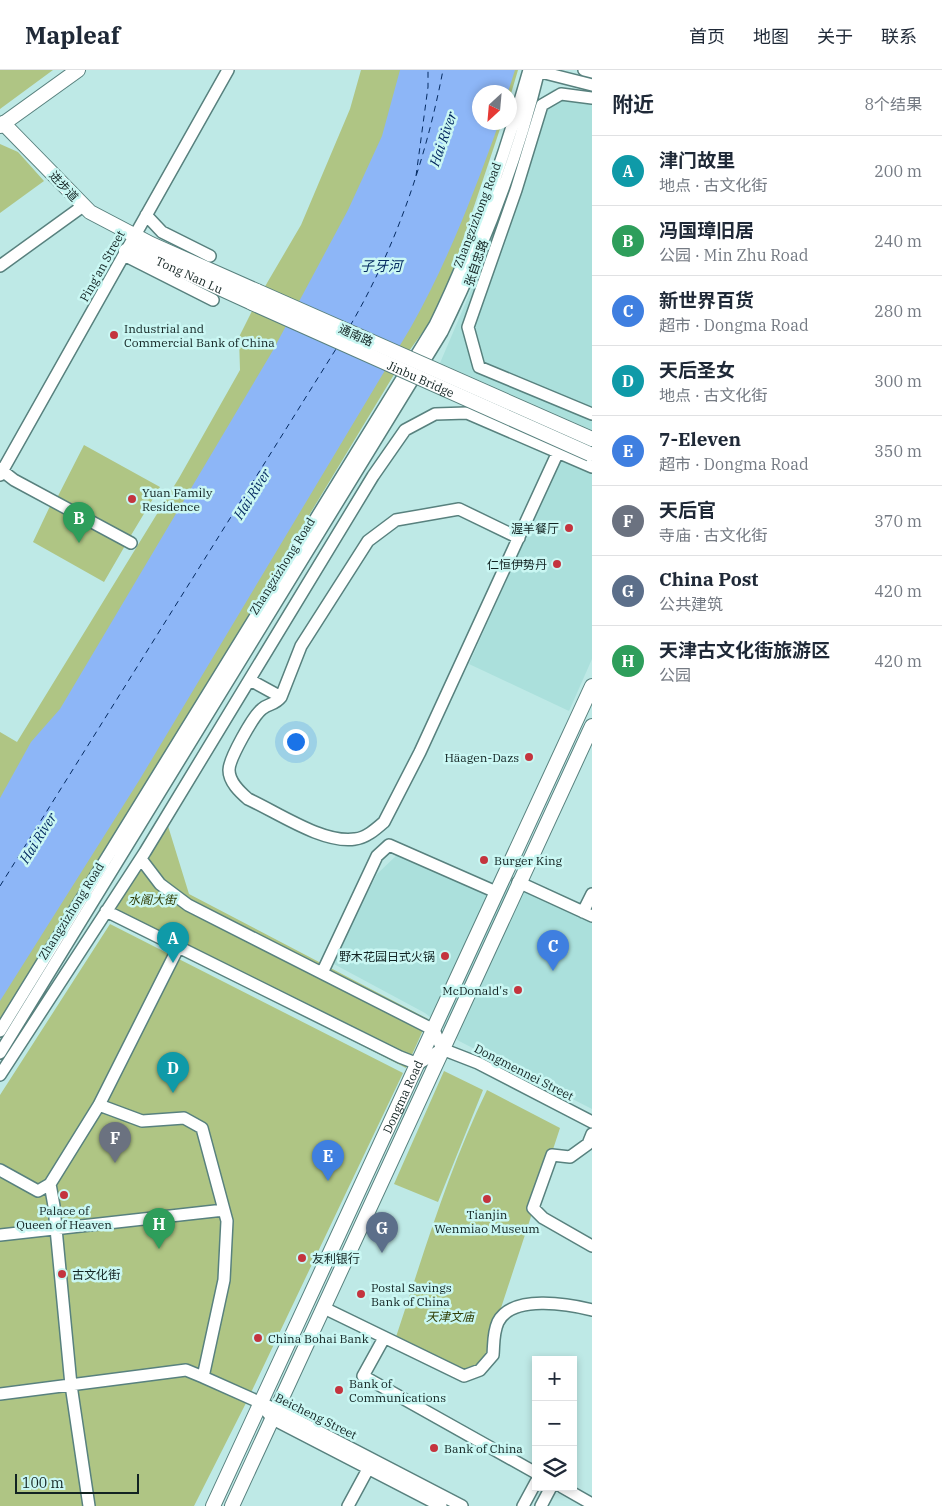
<!DOCTYPE html>
<html lang="zh">
<meta charset="utf-8">
<style>
body{margin:0;font-family:"IBM Plex Serif","Noto Sans SC",serif;background:#f2f2f3;color:#1f2937}
.controls{position:absolute;right:15px;bottom:15px;display:grid;overflow:hidden;border-radius:0px;box-shadow:0 2px 8px #0003}
.controls button{width:45px;height:45px;display:grid;place-items:center;padding:0;border:0;border-bottom:1px solid #e0e1e3;background:#fff;color:#1f2937;font:25px sans-serif}
.compass{position:absolute;left:472px;top:15px;width:45px;height:45px;border-radius:50%;background:#fff;box-shadow:0 2px 8px #0003;rotate:206deg}
.scale{position:absolute;left:15px;bottom:12px;width:124px;box-sizing:border-box;padding-left:5px;border:2px solid #122322;border-top:0;font-size:14px;line-height:18px;white-space:nowrap;color:#122322;-webkit-text-stroke:4px #caf7f3;paint-order:stroke}
.you{position:absolute;left:295px;top:671px;width:18px;height:18px;margin:-12px;border:4px solid #fff;border-radius:50%;background:#1a73e8;box-shadow:0 0 0 8px #1a73e833}
.badge{display:grid;place-items:center;width:32px;height:32px;border-radius:50%;background:#b45309;color:#fff;font-size:16px;font-weight:700}
.pin{position:absolute;translate:-50% -41px;filter:drop-shadow(0 1px 2px #0008)}
.pin::after{content:'';position:absolute;top:26px;width:18px;height:15px;background:inherit;clip-path:polygon(0 0,100% 0,50% 100%)}
.list{margin:0;padding:0;list-style:none}
h2{display:flex;justify-content:space-between;align-items:center;height:65px;margin:0;padding:0 20px;font-size:21px}
h2 small{font-size:16px;font-weight:400;color:#747a83}
.list li{display:grid;grid-template-columns:32px 1fr auto;gap:15px;align-items:center;box-sizing:border-box;height:70px;padding:0 20px;border-top:1px solid #e0e1e3}
.list b{display:block;font-size:19px;white-space:nowrap}
.list p{margin:0;font-size:16px;white-space:nowrap;color:#747a83}
.list em{font-size:16px;font-style:normal;color:#747a83}
.icon{flex:none;width:28px;height:28px;fill:none;stroke:currentColor;stroke-width:2;stroke-linecap:round;stroke-linejoin:round}
.map{position:relative;flex:none;width:592px;height:1436px;overflow:hidden}
header{display:flex;align-items:center;gap:30px;box-sizing:border-box;height:70px;padding:0 25px;background:#fff;border-bottom:1px solid #e0e1e3}
header strong{font-size:24px}
nav{display:flex;gap:28px;margin-inline-start:auto;font-size:18px}
main{display:flex}
aside{flex:1;background:#fff}
.map>svg:first-child{display:block}
.built{fill:#abe0dc}
.green{fill:#afc584}
.water{fill:#8db6f7}
.lines{fill:none;stroke-linecap:round;stroke-linejoin:round}
.ferry{stroke:#052b62;stroke-width:1;stroke-dasharray:6 5;stroke-linecap:butt}
.minor-casing{stroke:#58817e;stroke-width:14}
.major-casing{stroke:#58817e;stroke-width:16}
.minor{stroke:#fff;stroke-width:11}
.major{stroke:#fff;stroke-width:14}
.major-bridge-casing{stroke:#58817e;stroke-width:16;stroke-linecap:butt}
.major-bridge{stroke:#fff;stroke-width:14}
.poi-dot{fill:#c4343e;stroke:#caf7f3;stroke-width:2}
.labels{text-anchor:middle;dominant-baseline:central;stroke-width:5;stroke-linejoin:round;paint-order:stroke}
.street-label{font-size:12px;fill:#122322;stroke:#caf7f3}
.poi-label{font-size:12px;fill:#122322;stroke:#caf7f3;text-anchor:start}
.park-label{font-size:12px;font-style:italic;fill:#303e05;stroke:#caf7f3}
.water-label{font-size:14px;font-style:italic;fill:#052b62;stroke:#caf7f3}
</style>
<header>
<strong>Mapleaf</strong>
<nav><a>首页</a><a>地图</a><a>关于</a><a>联系</a></nav>
</header>
<main>
<div class="map">
<svg width="592" height="1436" viewBox="0 0 592 1436">
<rect width="100%" height="100%" fill="#bee9e6"/>
<path class="built" d="M554,19H567L592,26V360L440,293L484,190L516,102L538,30Z
M561,388L592,403V589L569,641L469,594Z
M398,784L497,830L509,808L592,846V1039L459,971L425,943L332,893L377,804Z"/>
<path class="green" d="M0,0H53L0,39Z
M361,0H518L510,27V22H480V52L502,53L449,211L430,252L404,288L119,760L0,949V662L17,672L179,408L240,300L239,267L260,225L301,155L350,39Z
M0,74L18,82L44,111L0,143Z
M84,375L160,417L130,467L57,428Z
M51,434L126,474L104,512L33,472Z
M164,743L189,824L428,949L406,998L100,842Z
M110,854L403,1003L246,1333L194,1436H0V1025Z
M444,1001L483,1020L438,1132L394,1114Z
M487,1020L560,1058L482,1296L463,1304L395,1270C423,1186 448,1100 487,1020Z"/>
<path class="water" d="M400,0H515L508,22H480V52L499,53C474,123 448,191 411,257L140,709L0,931V728L31,672L60,639L272,282L348,140L382,66Z"/>
<g class="lines">
<path class="ferry" d="M416,106L428,17V0
M350,256C396,177 426,89 443,0
M0,816L336,279"/>
<g class="minor-casing">
<path id="minor" d="M533,0L592,15
M584,0L592,2
M592,28L561,24L542,35L516,120L468,257L479,297L592,344
M146,145L162,162L210,186
M124,185L213,230
M0,196L83,136
M0,399L14,410L131,473
M0,405L228,0
M519,468L459,439L396,450L368,471L301,576L281,627C275,635 269,633 262,639C253,646 229,689 229,700C229,712 240,722 248,729C277,742 323,774 355,769C366,768 376,759 384,752L420,682L558,382
M250,610L281,627
M141,789L160,814L188,835L434,960L442,979
M518,812L592,846
M106,841L400,987L418,994L442,979
M583,842L592,824
M322,903L377,786L389,775L496,822
M0,961L435,255C475,173 504,88 529,0
M442,979L478,993L592,1052
M0,983L442,262C483,178 517,91 539,0
M0,1005L145,782L373,406L405,360L435,344L467,343L592,397
M99,1035L142,1051L184,1048L202,1058L227,1151L224,1210L203,1307L277,1340L462,1436
M592,1064L588,1074L570,1087L552,1085L533,1138L543,1148L592,1176
M0,1100L38,1121L50,1114
M54,1136L50,1114L99,1035L179,876
M55,1148L71,1315L89,1436
M0,1165L224,1140
M324,1238L464,1306L480,1300L493,1285C494,1273 493,1263 498,1252C512,1224 569,1234 592,1240
M384,1268L363,1306L536,1403
M0,1324L186,1300L203,1307
M267,1342L273,1349L441,1436
M562,1417L592,1434
M348,1436L368,1399
M523,1436L536,1412
M541,1436L551,1417"/>
</g>
<g class="major-casing">
<g id="major">
<path d="M3,53L90,142L151,174L257,221"/>
<path d="M0,56L78,0"/>
<path id="s1" d="M126,181L136,180L252,233"/>
<path id="s2" d="M213,1436L592,616"/>
<path d="M232,1436L592,656"/>
</g>
</g>
<use href="#minor" class="minor"/>
<use href="#major" class="major"/>
<g class="major-bridge-casing">
<g id="major-bridge">
<path d="M257,221L592,369"/>
<path id="s3" d="M252,233L590,384"/>
</g>
</g>
<use href="#major-bridge" class="major-bridge"/>
</g>
<g class="poi-dot">
<circle cx="114" cy="265" r="5"/>
<circle cx="132" cy="429" r="5"/>
<circle cx="569" cy="458" r="5"/>
<circle cx="557" cy="494" r="5"/>
<circle cx="529" cy="687" r="5"/>
<circle cx="484" cy="790" r="5"/>
<circle cx="445" cy="886" r="5"/>
<circle cx="518" cy="920" r="5"/>
<circle cx="64" cy="1125" r="5"/>
<circle cx="487" cy="1129" r="5"/>
<circle cx="302" cy="1188" r="5"/>
<circle cx="62" cy="1204" r="5"/>
<circle cx="361" cy="1224" r="5"/>
<circle cx="258" cy="1268" r="5"/>
<circle cx="339" cy="1320" r="5"/>
<circle cx="434" cy="1378" r="5"/>
</g>
<g class="labels">
<g class="street-label">
<text transform="translate(64 116) rotate(47)">进步道</text>
<text transform="translate(477 145) rotate(-69)">Zhangzizhong Road</text>
<text transform="translate(476 193) rotate(-71)">张自忠路</text>
<text transform="translate(102 196) rotate(-61)">Ping'an Street</text>
<text stroke="none"><textPath href="#s1" startOffset="69">Tong Nan Lu</textPath></text>
<text transform="translate(356 265) rotate(24)">通南路</text>
<text stroke="none"><textPath href="#s3" startOffset="185">Jinbu Bridge</textPath></text>
<text transform="translate(282 496) rotate(-58)">Zhangzizhong Road</text>
<text transform="translate(71 841) rotate(-58)">Zhangzizhong Road</text>
<text transform="translate(524 1002) rotate(27)">Dongmennei Street</text>
<text stroke="none"><textPath href="#s2" startOffset="451">Dongma Road</textPath></text>
<text transform="translate(316 1346) rotate(26)">Beicheng Street</text>
</g>
<g class="poi-label">
<text x="124" y="258">Industrial and<tspan x="124" dy="14">Commercial Bank of China</tspan></text>
<text x="142" y="422">Yuan Family<tspan x="142" dy="14">Residence</tspan></text>
<text x="559" y="458" text-anchor="end">渥羊餐厅</text>
<text x="547" y="494" text-anchor="end">仁恒伊势丹</text>
<text x="519" y="687" text-anchor="end">Häagen-Dazs</text>
<text x="494" y="790">Burger King</text>
<text x="435" y="886" text-anchor="end">野木花园日式火锅</text>
<text x="508" y="920" text-anchor="end">McDonald's</text>
<text x="64" y="1140" text-anchor="middle">Palace of<tspan x="64" dy="14">Queen of Heaven</tspan></text>
<text x="487" y="1144" text-anchor="middle">Tianjin<tspan x="487" dy="14">Wenmiao Museum</tspan></text>
<text x="312" y="1188">友利银行</text>
<text x="72" y="1204">古文化街</text>
<text x="371" y="1217">Postal Savings<tspan x="371" dy="14">Bank of China</tspan></text>
<text x="268" y="1268">China Bohai Bank</text>
<text x="349" y="1313">Bank of<tspan x="349" dy="14">Communications</tspan></text>
<text x="444" y="1378">Bank of China</text>
</g>
<g class="park-label">
<text x="152" y="829">水阁大街</text>
<text x="450" y="1246">天津文庙</text>
</g>
<g class="water-label">
<text transform="translate(443 69) rotate(-71)">Hai River</text>
<text x="381" y="196">子牙河</text>
<text transform="translate(252 424) rotate(-58)">Hai River</text>
<text transform="translate(38 768) rotate(-58)">Hai River</text>
</g>
</g>
</svg>
<div class="controls">
<button>+</button>
<button>−</button>
<button><svg class="icon" aria-label="layers" viewBox="0 0 24 24"><path d="M12 4l9 5-9 5-9-5zM3 14l9 5 9-5"/></svg></button>
</div>
<svg class="compass" viewBox="-18 -18 36 36"><path d="M0-13l5 13h-10z" fill="#e53935"/><path d="M0 13l5-13h-10z" fill="#747a83"/></svg>
<div class="scale">100 m</div>
<div class="you"></div>
<div class="pin badge" style="left:173px;top:893px;background:#0f9aa8">A</div>
<div class="pin badge" style="left:79px;top:473px;background:#2e9e5b">B</div>
<div class="pin badge" style="left:553px;top:901px;background:#3f7fe0">C</div>
<div class="pin badge" style="left:173px;top:1023px;background:#0f9aa8">D</div>
<div class="pin badge" style="left:328px;top:1111px;background:#3f7fe0">E</div>
<div class="pin badge" style="left:115px;top:1093px;background:#6b7280">F</div>
<div class="pin badge" style="left:382px;top:1183px;background:#5c6f8a">G</div>
<div class="pin badge" style="left:159px;top:1179px;background:#2e9e5b">H</div>
</div>
<aside>
<h2>附近<small>8个结果</small></h2>
<ul class="list">
<li><span class="badge" style="background:#0f9aa8">A</span><div><b>津门故里</b><p>地点 · 古文化街</p></div><em>200 m</em></li>
<li><span class="badge" style="background:#2e9e5b">B</span><div><b>冯国璋旧居</b><p>公园 · Min Zhu Road</p></div><em>240 m</em></li>
<li><span class="badge" style="background:#3f7fe0">C</span><div><b>新世界百货</b><p>超市 · Dongma Road</p></div><em>280 m</em></li>
<li><span class="badge" style="background:#0f9aa8">D</span><div><b>天后圣女</b><p>地点 · 古文化街</p></div><em>300 m</em></li>
<li><span class="badge" style="background:#3f7fe0">E</span><div><b>7-Eleven</b><p>超市 · Dongma Road</p></div><em>350 m</em></li>
<li><span class="badge" style="background:#6b7280">F</span><div><b>天后官</b><p>寺庙 · 古文化街</p></div><em>370 m</em></li>
<li><span class="badge" style="background:#5c6f8a">G</span><div><b>China Post</b><p>公共建筑</p></div><em>420 m</em></li>
<li><span class="badge" style="background:#2e9e5b">H</span><div><b>天津古文化街旅游区</b><p>公园</p></div><em>420 m</em></li>
</ul>
</aside>
</main>
